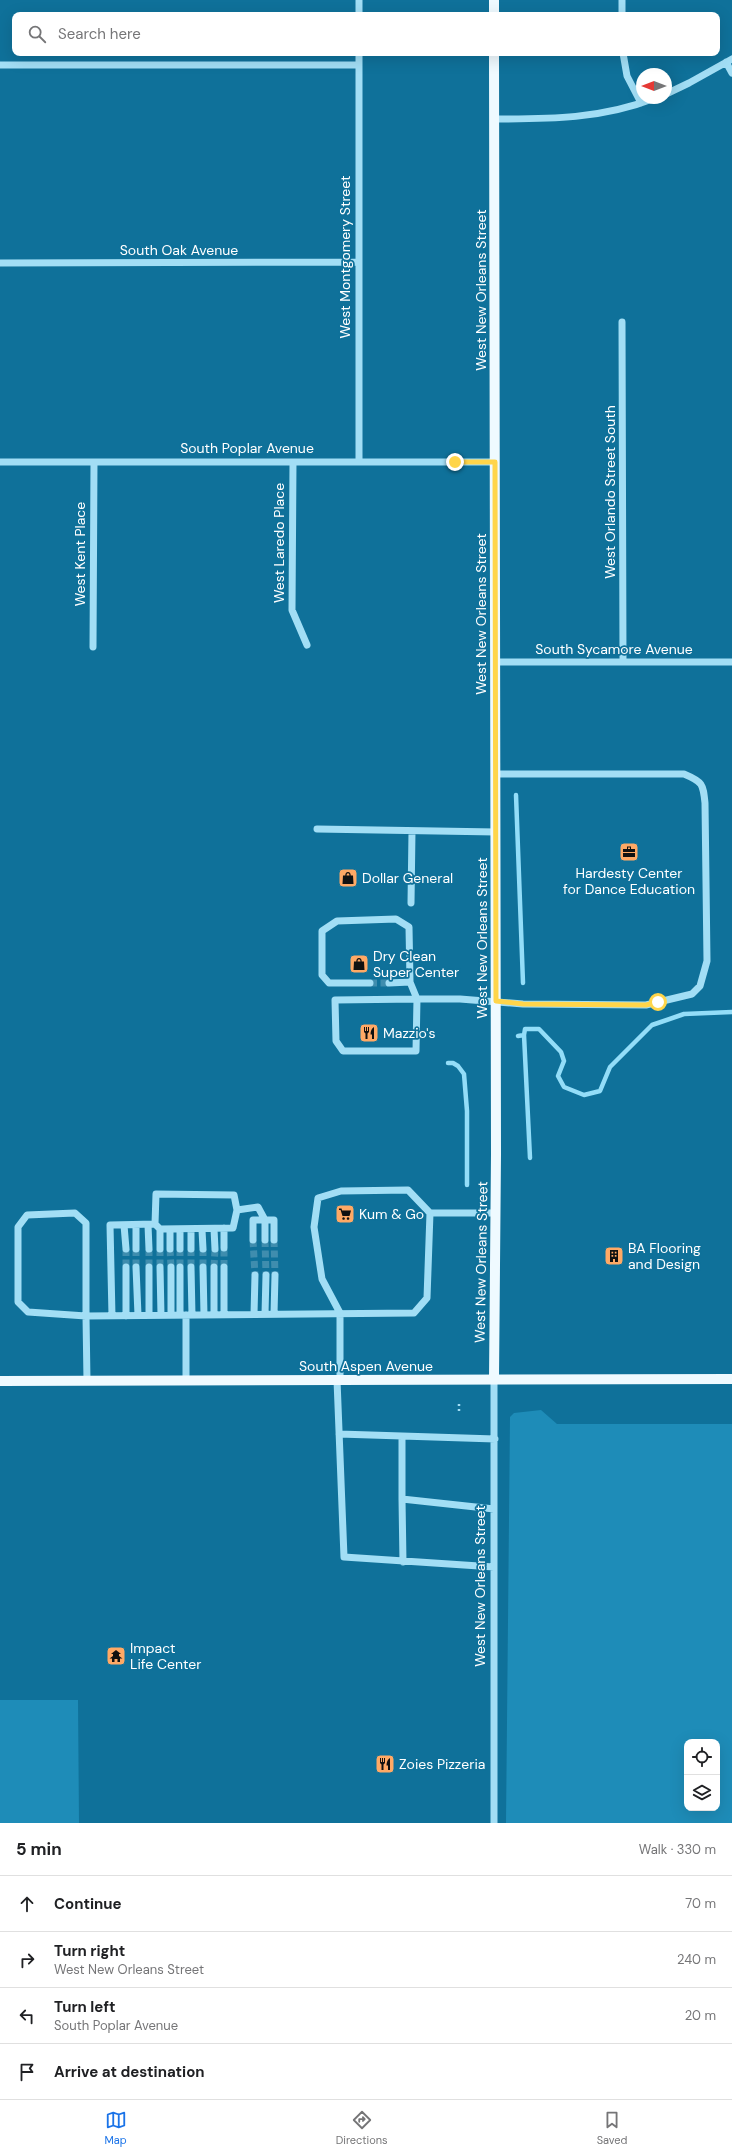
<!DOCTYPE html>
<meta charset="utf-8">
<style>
body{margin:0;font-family:"DM Sans",sans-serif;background:#f6f6f6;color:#202124}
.controls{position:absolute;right:12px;bottom:12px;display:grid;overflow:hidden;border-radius:8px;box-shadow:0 4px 16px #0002}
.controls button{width:36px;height:36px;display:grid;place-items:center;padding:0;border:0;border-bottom:1px solid #e0e0e0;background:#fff;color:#202124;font:20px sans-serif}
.compass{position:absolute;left:636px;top:68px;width:36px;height:36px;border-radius:50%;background:#fff;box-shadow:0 4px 16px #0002;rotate:270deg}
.stop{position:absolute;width:12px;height:12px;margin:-9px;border:3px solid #ffd54a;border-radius:50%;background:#fff}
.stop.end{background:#ffd54a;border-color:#fff;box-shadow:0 1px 4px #0008}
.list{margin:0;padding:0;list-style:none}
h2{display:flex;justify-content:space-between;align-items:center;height:52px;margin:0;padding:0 16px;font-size:17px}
h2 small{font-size:13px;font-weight:400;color:#757577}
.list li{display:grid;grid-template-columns:26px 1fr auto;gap:12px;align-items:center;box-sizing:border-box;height:56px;padding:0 16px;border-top:1px solid #e0e0e0}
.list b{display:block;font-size:15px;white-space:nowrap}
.list p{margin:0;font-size:13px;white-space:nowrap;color:#757577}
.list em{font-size:13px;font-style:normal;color:#757577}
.icon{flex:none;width:22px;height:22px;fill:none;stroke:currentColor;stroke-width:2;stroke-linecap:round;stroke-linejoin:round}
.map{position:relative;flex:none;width:732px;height:1823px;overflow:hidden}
.search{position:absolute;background:#fff;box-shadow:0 4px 16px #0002;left:12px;right:12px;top:12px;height:44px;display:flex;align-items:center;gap:10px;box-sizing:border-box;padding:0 14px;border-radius:8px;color:#757577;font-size:15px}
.sheet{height:276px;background:#fff}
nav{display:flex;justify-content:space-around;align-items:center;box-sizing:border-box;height:56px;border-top:1px solid #e0e0e0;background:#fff;font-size:11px;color:#757577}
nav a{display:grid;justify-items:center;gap:2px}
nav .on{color:#1a73e8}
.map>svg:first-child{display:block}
.green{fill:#1e8cb8;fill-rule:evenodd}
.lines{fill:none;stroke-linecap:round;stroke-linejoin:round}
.stream{stroke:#93ddf8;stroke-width:4.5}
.minor-tunnel{stroke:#3f8dae;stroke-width:7;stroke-dasharray:7 3.5;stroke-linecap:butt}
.path{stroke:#a2def5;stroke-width:2.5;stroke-dasharray:2 3;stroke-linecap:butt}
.minor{stroke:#a2def5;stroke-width:7}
.major{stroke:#effaff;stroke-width:10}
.route{stroke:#ffd54a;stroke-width:5}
.labels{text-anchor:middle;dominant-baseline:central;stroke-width:3.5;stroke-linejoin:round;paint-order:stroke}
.street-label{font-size:14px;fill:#fff;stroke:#0f719a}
.poi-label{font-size:14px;fill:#fff;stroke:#0f719a;text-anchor:start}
</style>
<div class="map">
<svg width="732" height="1823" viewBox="0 0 732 1823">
<rect width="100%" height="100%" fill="#0f719a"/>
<path class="green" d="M541,1410L557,1424H732V1823H506L510,1417L514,1413ZM687,1742H717V1808H687Z
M0,1700H78L79,1823H0Z"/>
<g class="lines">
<path class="stream" d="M516,795L523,983
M524,1035L530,1158
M518,1036L524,1035L525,1029H539L561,1052L564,1061L558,1076L564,1087L584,1095L600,1091L610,1067L652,1025L684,1014L732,1012
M448,1063H453L458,1066L464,1074L467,1111V1185"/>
<path class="minor-tunnel" d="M370,983H389
M253,1240L255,1275
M265,1240L266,1275
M274,1240L275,1275
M126,1249V1267
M136,1249V1267
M149,1249V1267
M160,1249V1267
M170,1249L171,1267
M180,1249V1267
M191,1249V1267
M203,1249V1267
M214,1267L215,1249
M224,1267V1248"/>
<path class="path" d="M459,1404V1411"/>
<path class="minor" d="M359,0V15
M622,15V0
M359,53V461
M623,53L627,76L641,103
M726,62L732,73
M0,65H359
M666,94L689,83L732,59
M494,119C550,119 602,119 655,98
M0,263L358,262
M622,322L623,662
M0,462H495
M293,462L292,610L307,645
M93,647L94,462
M495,662H732
M317,829L496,832
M411,903L412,831
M370,983H329L322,975V931L337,921L396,919L409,927L410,982L417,999L335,1000L336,1041L343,1051H416L417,999H460L523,1004L646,1005L692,994L700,986L707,961L705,803C703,784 703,782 684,774H495
M389,983L410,982
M237,1210L258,1207L265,1220V1240
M124,1225L126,1249
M136,1225V1249
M148,1225L149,1249
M170,1229V1249
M191,1229V1249
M214,1229L215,1249
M202,1230L203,1249
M253,1240V1220H274V1240
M224,1248V1228
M160,1249V1229
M180,1249V1229
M126,1267V1316
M136,1267L138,1315
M149,1267V1315
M160,1267L161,1315
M180,1267V1315
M191,1267L192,1315
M203,1267L204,1315
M224,1267V1315
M254,1314L255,1275
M265,1314L266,1275
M274,1314L275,1275
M171,1315V1267
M214,1315V1267
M112,1316L110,1225L155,1224L156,1194L234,1195L237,1210L233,1228L160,1229L155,1224
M186,1380V1315
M337,1380L344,1557L494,1567
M340,1380V1313L322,1279L314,1227L318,1198L341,1191L408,1190L430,1213
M87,1381L86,1316L28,1312L18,1302V1227L27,1215L75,1213L86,1223V1316L414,1313L427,1298L430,1213H496
M339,1434L402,1436
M402,1499L403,1562
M494,1509L402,1499V1436L495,1439
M494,1823V1379"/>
<path class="major" d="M494,0V15
M494,53L496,1154L494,1379
M0,1381L732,1379"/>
</g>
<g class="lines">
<path class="route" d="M455,462H495L496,1001L523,1004L646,1005L658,1002"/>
</g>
<defs>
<g id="office-square" transform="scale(1)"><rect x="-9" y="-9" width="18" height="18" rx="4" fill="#ffa965" stroke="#0f719a"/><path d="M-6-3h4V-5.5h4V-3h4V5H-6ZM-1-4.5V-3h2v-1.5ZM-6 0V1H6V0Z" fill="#111"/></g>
<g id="shop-square" transform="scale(1)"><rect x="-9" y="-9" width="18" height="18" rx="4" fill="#ffa965" stroke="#0f719a"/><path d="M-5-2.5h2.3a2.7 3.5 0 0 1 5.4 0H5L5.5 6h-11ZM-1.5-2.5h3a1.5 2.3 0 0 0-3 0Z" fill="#111"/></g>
<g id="restaurant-square" transform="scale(1)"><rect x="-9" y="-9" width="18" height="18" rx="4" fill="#ffa965" stroke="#0f719a"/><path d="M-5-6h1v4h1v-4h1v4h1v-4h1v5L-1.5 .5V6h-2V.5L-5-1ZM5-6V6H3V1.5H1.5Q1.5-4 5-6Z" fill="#111"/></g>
<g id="supermarket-square" transform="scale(1)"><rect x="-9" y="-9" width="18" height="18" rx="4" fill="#ffa965" stroke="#0f719a"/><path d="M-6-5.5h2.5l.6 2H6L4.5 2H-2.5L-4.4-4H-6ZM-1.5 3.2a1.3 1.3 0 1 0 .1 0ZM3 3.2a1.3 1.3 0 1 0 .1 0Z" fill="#111"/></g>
<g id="building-square" transform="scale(1)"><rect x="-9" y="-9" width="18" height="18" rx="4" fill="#ffa965" stroke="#0f719a"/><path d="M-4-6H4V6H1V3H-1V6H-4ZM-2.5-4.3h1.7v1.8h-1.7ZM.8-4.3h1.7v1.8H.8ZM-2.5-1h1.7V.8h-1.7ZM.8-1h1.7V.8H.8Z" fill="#111"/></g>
<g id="temple-square" transform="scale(1)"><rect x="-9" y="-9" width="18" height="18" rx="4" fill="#ffa965" stroke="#0f719a"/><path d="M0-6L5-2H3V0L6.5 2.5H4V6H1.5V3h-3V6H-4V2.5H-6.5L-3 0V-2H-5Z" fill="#111"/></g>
</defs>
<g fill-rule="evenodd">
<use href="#office-square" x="629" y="852"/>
<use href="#shop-square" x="348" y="878"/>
<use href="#shop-square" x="359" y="964"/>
<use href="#restaurant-square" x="369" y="1033"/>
<use href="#supermarket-square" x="345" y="1214"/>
<use href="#building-square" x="614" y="1256"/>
<use href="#temple-square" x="116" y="1656"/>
<use href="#restaurant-square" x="385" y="1764"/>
</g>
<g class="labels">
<g class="street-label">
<text x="179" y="250">South Oak Avenue</text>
<text transform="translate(345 257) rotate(-90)">West Montgomery Street</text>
<text transform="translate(481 290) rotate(-90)">West New Orleans Street</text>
<text x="247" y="448">South Poplar Avenue</text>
<text transform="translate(610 492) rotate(-90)">West Orlando Street South</text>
<text transform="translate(279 543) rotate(-90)">West Laredo Place</text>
<text transform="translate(80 554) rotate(-90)">West Kent Place</text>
<text transform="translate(481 614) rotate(-90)">West New Orleans Street</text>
<text x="614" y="649">South Sycamore Avenue</text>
<text transform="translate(482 938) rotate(-90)">West New Orleans Street</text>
<text transform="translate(481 1262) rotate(-89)">West New Orleans Street</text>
<text x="366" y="1366">South Aspen Avenue</text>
<text transform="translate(480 1586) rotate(-90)">West New Orleans Street</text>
</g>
<g class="poi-label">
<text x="629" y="873" text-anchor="middle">Hardesty Center<tspan x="629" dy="16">for Dance Education</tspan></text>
<text x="362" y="878">Dollar General</text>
<text x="373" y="956">Dry Clean<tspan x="373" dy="16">Super Center</tspan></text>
<text x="383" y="1033">Mazzio's</text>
<text x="359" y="1214">Kum &amp; Go</text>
<text x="628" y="1248">BA Flooring<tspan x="628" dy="16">and Design</tspan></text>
<text x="130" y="1648">Impact<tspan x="130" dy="16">Life Center</tspan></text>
<text x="399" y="1764">Zoies Pizzeria</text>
</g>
</g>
</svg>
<div class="controls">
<button><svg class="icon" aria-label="locate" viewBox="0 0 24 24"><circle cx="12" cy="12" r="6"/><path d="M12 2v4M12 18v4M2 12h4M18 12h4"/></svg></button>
<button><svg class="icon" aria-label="layers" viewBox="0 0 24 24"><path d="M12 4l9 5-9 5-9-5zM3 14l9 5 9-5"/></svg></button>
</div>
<svg class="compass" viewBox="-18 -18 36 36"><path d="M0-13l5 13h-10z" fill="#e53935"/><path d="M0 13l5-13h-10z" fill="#757577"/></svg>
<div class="stop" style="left:658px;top:1002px"></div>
<div class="stop end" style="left:455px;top:462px"></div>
<div class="search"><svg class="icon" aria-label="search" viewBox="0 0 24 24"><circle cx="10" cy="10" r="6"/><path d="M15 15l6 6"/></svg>Search here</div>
</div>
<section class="sheet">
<h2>5 min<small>Walk · 330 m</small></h2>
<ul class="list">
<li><svg class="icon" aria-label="ahead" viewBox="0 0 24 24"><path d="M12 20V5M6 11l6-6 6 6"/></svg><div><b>Continue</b></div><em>70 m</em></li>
<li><svg class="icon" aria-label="right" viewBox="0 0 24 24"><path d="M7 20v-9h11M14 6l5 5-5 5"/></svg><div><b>Turn right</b><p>West New Orleans Street</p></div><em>240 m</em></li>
<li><svg class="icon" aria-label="left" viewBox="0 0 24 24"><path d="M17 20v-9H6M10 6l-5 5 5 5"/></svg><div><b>Turn left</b><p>South Poplar Avenue</p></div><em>20 m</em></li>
<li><svg class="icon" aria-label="arrive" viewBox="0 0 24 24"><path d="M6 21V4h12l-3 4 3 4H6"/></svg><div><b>Arrive at destination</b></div></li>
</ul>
</section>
<nav>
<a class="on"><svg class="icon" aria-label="map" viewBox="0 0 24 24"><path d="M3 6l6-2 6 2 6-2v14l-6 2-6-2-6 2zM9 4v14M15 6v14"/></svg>Map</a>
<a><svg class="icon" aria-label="directions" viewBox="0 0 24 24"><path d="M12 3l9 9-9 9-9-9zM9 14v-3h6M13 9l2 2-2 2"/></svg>Directions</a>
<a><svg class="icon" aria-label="saved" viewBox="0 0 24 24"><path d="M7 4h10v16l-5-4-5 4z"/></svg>Saved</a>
</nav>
